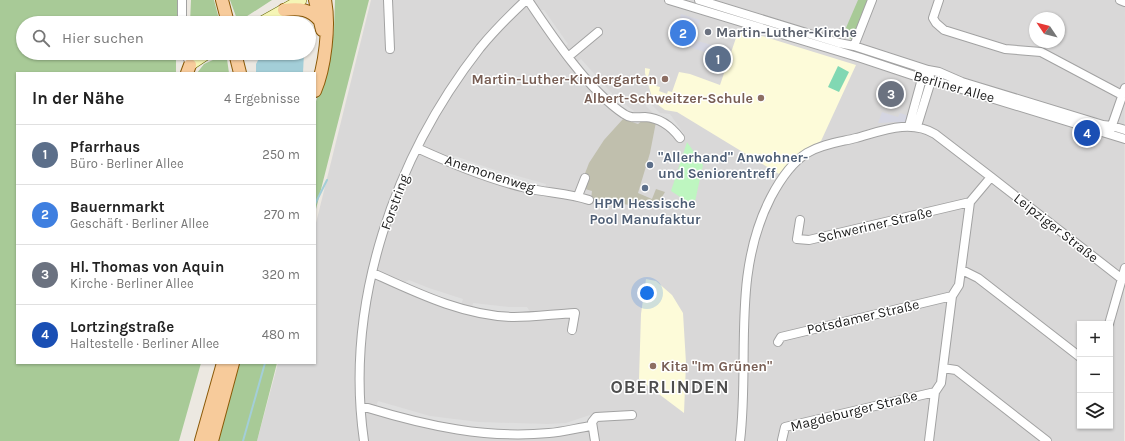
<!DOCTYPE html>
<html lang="de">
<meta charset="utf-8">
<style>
body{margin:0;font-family:Karla,sans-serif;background:#f2f2f2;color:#222}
.controls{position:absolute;right:12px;bottom:12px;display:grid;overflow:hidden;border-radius:0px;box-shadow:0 1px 3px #0004}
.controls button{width:36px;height:36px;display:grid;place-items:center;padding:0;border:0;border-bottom:1px solid #e0e0e0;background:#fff;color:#222;font:20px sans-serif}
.compass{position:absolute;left:1029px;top:12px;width:36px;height:36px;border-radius:50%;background:#fff;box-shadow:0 1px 3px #0004;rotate:305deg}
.you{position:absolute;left:647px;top:293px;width:14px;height:14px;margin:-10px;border:3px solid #fff;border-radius:50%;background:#1a73e8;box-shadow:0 0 0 6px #1a73e833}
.badge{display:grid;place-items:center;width:26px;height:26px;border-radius:50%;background:#db2777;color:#fff;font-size:13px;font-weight:700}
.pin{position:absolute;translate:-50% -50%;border:2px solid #fff;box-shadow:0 1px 4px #0006}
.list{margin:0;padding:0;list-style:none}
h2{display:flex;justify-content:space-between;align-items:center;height:52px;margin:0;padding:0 16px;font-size:17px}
h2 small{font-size:13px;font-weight:400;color:#767676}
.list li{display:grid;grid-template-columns:26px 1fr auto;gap:12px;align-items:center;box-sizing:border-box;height:60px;padding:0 16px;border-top:1px solid #e0e0e0}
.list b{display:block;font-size:15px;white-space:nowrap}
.list p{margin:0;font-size:13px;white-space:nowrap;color:#767676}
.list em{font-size:13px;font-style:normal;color:#767676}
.icon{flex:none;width:22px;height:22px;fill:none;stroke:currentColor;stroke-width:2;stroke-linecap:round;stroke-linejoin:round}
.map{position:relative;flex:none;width:1125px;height:441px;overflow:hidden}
.search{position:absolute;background:#fff;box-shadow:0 1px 3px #0004;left:16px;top:16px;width:300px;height:44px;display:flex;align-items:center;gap:10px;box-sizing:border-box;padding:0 14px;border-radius:22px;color:#767676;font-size:15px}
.panel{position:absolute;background:#fff;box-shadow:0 1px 3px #0004;left:16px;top:72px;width:300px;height:292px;border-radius:0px}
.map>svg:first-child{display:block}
.residential{fill:#d9d8d8;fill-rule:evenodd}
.education{fill:#fdfbd9}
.construction{fill:#c0bfad}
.forest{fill:#a8ca97}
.park{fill:#bef6c0}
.pitch{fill:#81d8b3}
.parking{fill:#dfdfdf}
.plaza{fill:#d5d6e2}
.water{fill:#a3ced8}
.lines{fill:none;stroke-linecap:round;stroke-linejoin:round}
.stream{stroke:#a3ced8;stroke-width:2}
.street-casing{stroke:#a2a2a2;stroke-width:10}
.secondary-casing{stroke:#646a0a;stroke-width:12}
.primary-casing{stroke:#8a5907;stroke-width:14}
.street{stroke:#fff;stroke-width:8}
.secondary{stroke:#f5f5b5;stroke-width:11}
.primary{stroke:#f7cb9b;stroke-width:12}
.worship-dot{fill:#6b7280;stroke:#fff;stroke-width:1.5}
.education-dot{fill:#8d6e63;stroke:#fff;stroke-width:1.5}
.service-dot{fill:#5c6f8a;stroke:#fff;stroke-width:1.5}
.labels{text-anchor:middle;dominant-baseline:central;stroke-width:3;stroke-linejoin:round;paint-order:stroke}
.worship-label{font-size:14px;font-weight:bold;fill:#5b616d;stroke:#fff;text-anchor:start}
.education-label{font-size:14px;font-weight:bold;fill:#785e54;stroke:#fff;text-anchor:end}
.street-label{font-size:14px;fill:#1b1b1b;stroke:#fff}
.service-label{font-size:14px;font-weight:bold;fill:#4e5e75;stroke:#fff;text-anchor:start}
.district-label{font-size:18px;font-weight:bold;letter-spacing:1px;fill:#4e4e4e;stroke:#fff}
</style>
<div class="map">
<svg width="1125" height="441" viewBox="0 0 1125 441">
<rect width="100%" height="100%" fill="#ece8e1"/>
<path class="residential" d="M371,0H1125L1124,441H257L278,363H315V227ZM1035,18H1059V42H1035ZM1080,324H1110V426H1080Z"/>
<path class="education" d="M739,29L856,65L821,141L801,152L779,174L677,112L665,110L653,101L645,73V68L650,69L648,77L657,80L656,86L660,87L659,91L667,94L668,91L672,92L679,72L690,74L720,85Z
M646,279L656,281L672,295L683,313L686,363L684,413L639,379L641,314Z"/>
<path class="construction" d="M623,119L638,124L643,120L656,122L650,153L638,193L652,199L656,189L665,192L655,209L591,199L592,191L585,189L589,179L584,176L589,163L604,140Z"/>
<path class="forest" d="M0,0H179L177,23H23V53H176V73H17V363H201L179,441H0Z
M191,0H214L220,23H190Z
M230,0H272L238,22Z
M335,0H369L315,213V104L329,65L334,31Z
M858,0H870L853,39L842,37Z
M215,59H227L229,73H197L204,64Z
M237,363H277L257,441H217Z"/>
<path class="park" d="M687,142L703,165L694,206L671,191Z"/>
<path class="pitch" d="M838,66L849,72L839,92L828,87Z"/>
<path class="parking" d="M538,10H544L568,44L564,47Z
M581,59L616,98L634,111L631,116L603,92L576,63Z
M649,102L660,113L670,114L684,134L680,137L668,119L657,117L646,106Z
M455,156L489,168L546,184L545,189L490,174L450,159Z
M409,280L429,288L463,299L461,305L438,298L403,283Z
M473,303L509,307H527L531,313L501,312L472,308Z
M378,401L430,416L479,422L548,424L566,423L590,415L592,421L557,430H501L460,426L404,415L376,406Z"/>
<path class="plaza" d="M681,14L700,20L694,40L715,46L713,52L709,51L708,53L673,42Z
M882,112L898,117L900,113L909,116L905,123L896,125L897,122L878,123Z"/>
<path class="water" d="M262,53H304L303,73H256V64Z"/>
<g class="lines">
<path class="stream" d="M315,204L327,180
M243,441L265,363"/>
<g class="street-casing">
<path id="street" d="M388,0L390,49
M528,0C552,36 589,91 624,114C631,119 637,117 645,117C660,118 671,126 680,138
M669,0L861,58L930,81L942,83L1125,139
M699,0L839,43L854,46L928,70L939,72L962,82L1103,125L1112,126L1125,130
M939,0L933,18L936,23L944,30L1005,49L1041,52L1122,95
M1120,0L1125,2
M182,23V0
M854,46L872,0
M186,53L190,65
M568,57L598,32
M909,126L923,75
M917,126L930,84V77
M1110,131L1125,88
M417,148C452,164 488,179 526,188C547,193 569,193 589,200
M991,177L1122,279
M578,196L585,178
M800,220L797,239L809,240L970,202
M962,270L978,278L1080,357
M373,273C417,293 464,316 514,317C534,317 555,314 575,313L572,330
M1109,324L1125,268
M778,342L781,337L952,296
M943,368L956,370L1047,441
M361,408H368C427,426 487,439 549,433C563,432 577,428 591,426
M782,440L785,427L935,392
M364,441C344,302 395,157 480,48C494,31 510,15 526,0
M595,441L592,422L596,417L632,415
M740,441C750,359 731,274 771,197C780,180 791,163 807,153C822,144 840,142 856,138C882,131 910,119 935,134L991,177L970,202L959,285L952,296L941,383L935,392L929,441"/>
</g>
<g class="secondary-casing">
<path id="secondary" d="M260,23L301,0
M190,65L208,53"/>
</g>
<g class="primary-casing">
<path id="primary" d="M222,0L228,23
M315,0L322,30
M284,10C300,8 310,9 320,21
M235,53L240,73
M187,73L190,65
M315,91C325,68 330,25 325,0
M201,441L223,363
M212,441L233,363"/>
</g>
<use href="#street" class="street"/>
<use href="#secondary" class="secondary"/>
<use href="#primary" class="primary"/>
</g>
<circle class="worship-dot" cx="708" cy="32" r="4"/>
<g class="education-dot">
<circle cx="665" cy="79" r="4"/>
<circle cx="761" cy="98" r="4"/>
<circle cx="653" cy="366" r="4"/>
</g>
<g class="service-dot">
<circle cx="650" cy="165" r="4"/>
<circle cx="645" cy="188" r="4"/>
</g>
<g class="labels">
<g class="worship-label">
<text x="716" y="32">Martin-Luther-Kirche</text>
</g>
<g class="education-label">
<text x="657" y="79">Martin-Luther-Kindergarten</text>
<text x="753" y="98">Albert-Schweitzer-Schule</text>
<text x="661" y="366" text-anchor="start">Kita "Im Grünen"</text>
</g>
<g class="street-label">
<text transform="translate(954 87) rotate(16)">Berliner Allee</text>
<text transform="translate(490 174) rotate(18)">Anemonenweg</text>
<text transform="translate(395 202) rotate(-70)">Forstring</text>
<text transform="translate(875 225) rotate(-13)">Schweriner Straße</text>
<text transform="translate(1056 228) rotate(38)">Leipziger Straße</text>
<text transform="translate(863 317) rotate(-13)">Potsdamer Straße</text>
<text transform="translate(854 411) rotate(-14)">Magdeburger Straße</text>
</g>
<g class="service-label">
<text x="658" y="157">"Allerhand" Anwohner-<tspan x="658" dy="16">und Seniorentreff</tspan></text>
<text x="645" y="203" text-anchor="middle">HPM Hessische<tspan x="645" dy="16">Pool Manufaktur</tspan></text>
</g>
<g class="district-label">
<text x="670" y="387">OBERLINDEN</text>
</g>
</g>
</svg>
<div class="controls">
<button>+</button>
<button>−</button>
<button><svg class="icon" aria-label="layers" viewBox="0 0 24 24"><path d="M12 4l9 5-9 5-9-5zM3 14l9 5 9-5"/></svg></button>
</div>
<svg class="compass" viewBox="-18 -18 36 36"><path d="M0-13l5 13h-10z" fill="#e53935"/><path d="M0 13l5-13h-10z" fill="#767676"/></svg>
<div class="you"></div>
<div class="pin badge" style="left:718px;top:59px;background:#5c6f8a">1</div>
<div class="pin badge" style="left:683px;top:33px;background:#3f7fe0">2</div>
<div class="pin badge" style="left:891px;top:94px;background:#6b7280">3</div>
<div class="pin badge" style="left:1087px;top:133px;background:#1a4fb4">4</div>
<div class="search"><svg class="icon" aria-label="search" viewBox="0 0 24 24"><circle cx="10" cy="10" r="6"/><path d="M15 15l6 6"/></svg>Hier suchen</div>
<section class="panel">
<h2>In der Nähe<small>4 Ergebnisse</small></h2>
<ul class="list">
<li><span class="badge" style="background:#5c6f8a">1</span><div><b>Pfarrhaus</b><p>Büro · Berliner Allee</p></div><em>250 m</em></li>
<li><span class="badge" style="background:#3f7fe0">2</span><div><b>Bauernmarkt</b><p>Geschäft · Berliner Allee</p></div><em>270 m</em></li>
<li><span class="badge" style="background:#6b7280">3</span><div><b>Hl. Thomas von Aquin</b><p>Kirche · Berliner Allee</p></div><em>320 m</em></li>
<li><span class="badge" style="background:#1a4fb4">4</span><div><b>Lortzingstraße</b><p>Haltestelle · Berliner Allee</p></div><em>480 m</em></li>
</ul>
</section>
</div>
